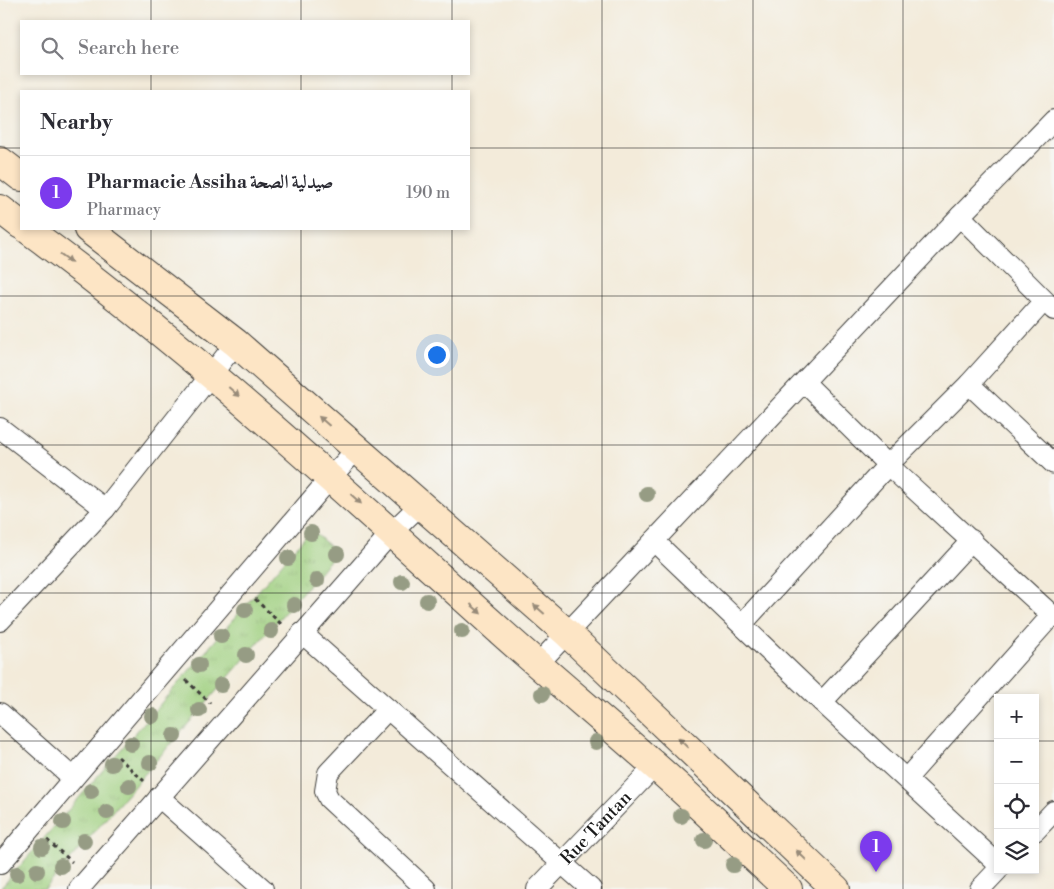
<!DOCTYPE html>
<meta charset="utf-8">
<style>
body{margin:0;font-family:"Libre Bodoni",Amiri,serif;background:#f7f7f7;color:#2b2b33}
.controls{position:absolute;right:15px;bottom:15px;display:grid;overflow:hidden;border-radius:0px;box-shadow:0 2px 8px #0003}
.controls button{width:45px;height:45px;display:grid;place-items:center;padding:0;border:0;border-bottom:1px solid #e1e1e2;background:#fff;color:#2b2b33;font:25px sans-serif}
.you{position:absolute;left:436px;top:354px;width:18px;height:18px;margin:-12px;border:4px solid #fff;border-radius:50%;background:#1a73e8;box-shadow:0 0 0 8px #1a73e833}
.badge{display:grid;place-items:center;width:32px;height:32px;border-radius:50%;background:#7c3aed;color:#fff;font-size:16px;font-weight:700}
.pin{position:absolute;translate:-50% -41px;filter:drop-shadow(0 1px 2px #0008)}
.pin::after{content:'';position:absolute;top:26px;width:18px;height:15px;background:inherit;clip-path:polygon(0 0,100% 0,50% 100%)}
.list{margin:0;padding:0;list-style:none}
h2{display:flex;justify-content:space-between;align-items:center;height:65px;margin:0;padding:0 20px;font-size:21px}
h2 small{font-size:16px;font-weight:400;color:#7c7c81}
.list li{display:grid;grid-template-columns:32px 1fr auto;gap:15px;align-items:center;box-sizing:border-box;height:75px;padding:0 20px;border-top:1px solid #e1e1e2}
.list b{display:block;font-size:19px;white-space:nowrap}
.list p{margin:0;font-size:16px;white-space:nowrap;color:#7c7c81}
.list em{font-size:16px;font-style:normal;color:#7c7c81}
.icon{flex:none;width:28px;height:28px;fill:none;stroke:currentColor;stroke-width:2;stroke-linecap:round;stroke-linejoin:round}
.map{position:relative;flex:none;width:1054px;height:889px;overflow:hidden}
.search{position:absolute;background:#fff;box-shadow:0 2px 8px #0003;left:20px;top:20px;width:450px;height:55px;display:flex;align-items:center;gap:12px;box-sizing:border-box;padding:0 18px;border-radius:0px;color:#7c7c81;font-size:19px}
.panel{position:absolute;background:#fff;box-shadow:0 2px 8px #0003;left:20px;top:90px;width:450px;height:140px;border-radius:0px}
.map>svg:first-child{display:block}
.grass{fill:url(#grass-tufts);stroke:#5d764d}
.lines{fill:none;stroke-linecap:round;stroke-linejoin:round}
.street-casing{stroke:#3c3b38;stroke-width:22}
.secondary-casing{stroke:#3c3b38;stroke-width:30}
.path{stroke:#3c3b38;stroke-width:3;stroke-dasharray:4 4;stroke-linecap:butt}
.street{stroke:#fff;stroke-width:20}
.secondary{stroke:#fde5c5;stroke-width:28}
.tree{fill:#969c84}
.oneway{fill:#988b79}
.grid{fill:none;stroke:#1c1c1c;stroke-width:1;stroke-opacity:0.55}
.labels{text-anchor:middle;dominant-baseline:central;stroke-width:4;stroke-linejoin:round;paint-order:stroke}
.street-label{font-size:18px;fill:#1c1c1c;stroke:#f6f6f2}
</style>
<div class="map">
<svg width="1054" height="889" viewBox="0 0 1054 889">
<defs>
<pattern id="grass-tufts" width="24" height="20" patternUnits="userSpaceOnUse" patternTransform="scale(1.25)"><rect width="24" height="20" fill="#9ecf7e"/><path d="M3 7l-1-3M5 7V3M7 7l1-3M15 17l-1-3M17 17v-4M19 17l1-3" fill="none" stroke="#88b16c"/></pattern>
</defs>
<rect width="100%" height="100%" fill="#f6f6f2"/>
<filter id="ink" filterUnits="userSpaceOnUse"><feTurbulence type="fractalNoise" baseFrequency=".02" numOctaves="2"/><feDisplacementMap in="SourceGraphic" scale="10" xChannelSelector="R" yChannelSelector="G"/><feConvolveMatrix kernelMatrix="1 2 1 2 8 2 1 2 1" color-interpolation-filters="sRGB"/></filter>
<filter id="wash" filterUnits="userSpaceOnUse"><feTurbulence type="fractalNoise" baseFrequency=".0096" numOctaves="4" result="noise"/><feDisplacementMap in="SourceGraphic" scale="20" xChannelSelector="R" yChannelSelector="G"/><feGaussianBlur stdDeviation="1.12" result="paint"/><feColorMatrix in="noise" values="0 0 0 0 0 0 0 0 0 0 0 0 0 0 0 0 0 1.4 0 .05"/><feComposite in="paint" operator="in"/></filter>
<g filter="url(#wash)">
<rect width="100%" height="100%" fill="#f3ebda"/>
<path class="grass" d="M311,530L337,552L45,889H0Z"/>
</g>
<g filter="url(#ink)">
<g class="lines">
<g class="street-casing">
<g id="street">
<path d="M960,216L1054,310"/>
<path d="M805,383L888,465L1054,617"/>
<path d="M969,384L1054,464"/>
<path d="M0,428L105,509"/>
<path d="M654,541L822,702L998,864"/>
<path d="M0,621L105,509L236,343"/>
<path d="M742,624L888,465L969,384L1044,301"/>
<path d="M302,633L591,889"/>
<path d="M537,665L960,216L1054,120"/>
<path d="M822,702L972,540"/>
<path d="M388,709L328,773L325,791L329,799L426,889"/>
<path d="M0,713L73,778"/>
<path d="M907,778L1052,615"/>
<path d="M159,797L263,889"/>
<path d="M1035,831L1054,811"/>
<path d="M0,864L331,477L357,449"/>
<path d="M79,889L391,533L420,505"/>
<path id="s1" d="M537,889L655,766"/>
<path d="M980,889L998,870"/>
</g>
</g>
<g class="secondary-casing">
<path id="secondary" d="M0,161L21,177
M0,209L21,225
M27,229C191,349 339,486 490,622C544,671 600,717 654,765C700,805 743,848 788,889
M88,229L236,343L568,634L836,889"/>
</g>
<path class="path" d="M255,599L281,624
M186,680L210,703
M118,757L144,781
M47,840L72,862"/>
<use href="#street" class="street"/>
<use href="#secondary" class="secondary"/>
</g>
<g class="tree">
<circle cx="647" cy="494" r="8"/>
<circle cx="311" cy="533" r="8"/>
<circle cx="337" cy="554" r="8"/>
<circle cx="288" cy="558" r="8"/>
<circle cx="317" cy="580" r="8"/>
<circle cx="402" cy="582" r="8"/>
<circle cx="427" cy="601" r="8"/>
<circle cx="294" cy="605" r="8"/>
<circle cx="245" cy="610" r="8"/>
<circle cx="271" cy="631" r="8"/>
<circle cx="462" cy="631" r="8"/>
<circle cx="221" cy="636" r="8"/>
<circle cx="246" cy="655" r="8"/>
<circle cx="199" cy="665" r="8"/>
<circle cx="221" cy="685" r="8"/>
<circle cx="542" cy="694" r="8"/>
<circle cx="199" cy="710" r="8"/>
<circle cx="152" cy="716" r="8"/>
<circle cx="174" cy="736" r="8"/>
<circle cx="596" cy="742" r="8"/>
<circle cx="131" cy="744" r="8"/>
<circle cx="150" cy="763" r="8"/>
<circle cx="112" cy="764" r="8"/>
<circle cx="129" cy="786" r="8"/>
<circle cx="91" cy="791" r="8"/>
<circle cx="107" cy="812" r="8"/>
<circle cx="681" cy="816" r="8"/>
<circle cx="63" cy="822" r="8"/>
<circle cx="704" cy="840" r="8"/>
<circle cx="84" cy="841" r="8"/>
<circle cx="42" cy="847" r="8"/>
<circle cx="733" cy="865" r="8"/>
<circle cx="61" cy="866" r="8"/>
<circle cx="37" cy="871" r="8"/>
<circle cx="17" cy="874" r="8"/>
</g>
<defs><path id="oneway-solid" d="M-6-.8H1V-3.2L6.5 0L1 3.2V.8H-6Z" transform="scale(1.25)"/></defs>
<g class="oneway">
<use href="#oneway-solid" transform="translate(66 258) rotate(36)"/>
<use href="#oneway-solid" transform="translate(234 392) rotate(41)"/>
<use href="#oneway-solid" transform="translate(324 421) rotate(-139)"/>
<use href="#oneway-solid" transform="translate(356 499) rotate(42)"/>
<use href="#oneway-solid" transform="translate(476 609) rotate(42)"/>
<use href="#oneway-solid" transform="translate(539 609) rotate(-139)"/>
<use href="#oneway-solid" transform="translate(683 743) rotate(-136)"/>
<use href="#oneway-solid" transform="translate(801 855) rotate(-136)"/>
</g>
</g>
<path class="grid" d="M151,0V21M301,0V21M452,0V21M602,0V889M753,0V889M903,0V889M151,74V91M301,74V91M452,74V91M0,148H21M469,148H1054M151,229V889M301,229V889M452,229V889M0,296H1054M0,445H1054M0,593H1054M0,741H998M1035,741H1054"/>
<g class="labels">
<g class="street-label">
<text stroke="none"><textPath href="#s1" startOffset="85">Rue Tantan</textPath></text>
</g>
</g>
</svg>
<div class="controls">
<button>+</button>
<button>−</button>
<button><svg class="icon" aria-label="locate" viewBox="0 0 24 24"><circle cx="12" cy="12" r="6"/><path d="M12 2v4M12 18v4M2 12h4M18 12h4"/></svg></button>
<button><svg class="icon" aria-label="layers" viewBox="0 0 24 24"><path d="M12 4l9 5-9 5-9-5zM3 14l9 5 9-5"/></svg></button>
</div>
<div class="you"></div>
<div class="pin badge" style="left:876px;top:872px">1</div>
<div class="search"><svg class="icon" aria-label="search" viewBox="0 0 24 24"><circle cx="10" cy="10" r="6"/><path d="M15 15l6 6"/></svg>Search here</div>
<section class="panel">
<h2>Nearby<small></small></h2>
<ul class="list">
<li><span class="badge">1</span><div><b>Pharmacie Assiha صيدلية الصحة</b><p>Pharmacy</p></div><em>190 m</em></li>
</ul>
</section>
</div>
